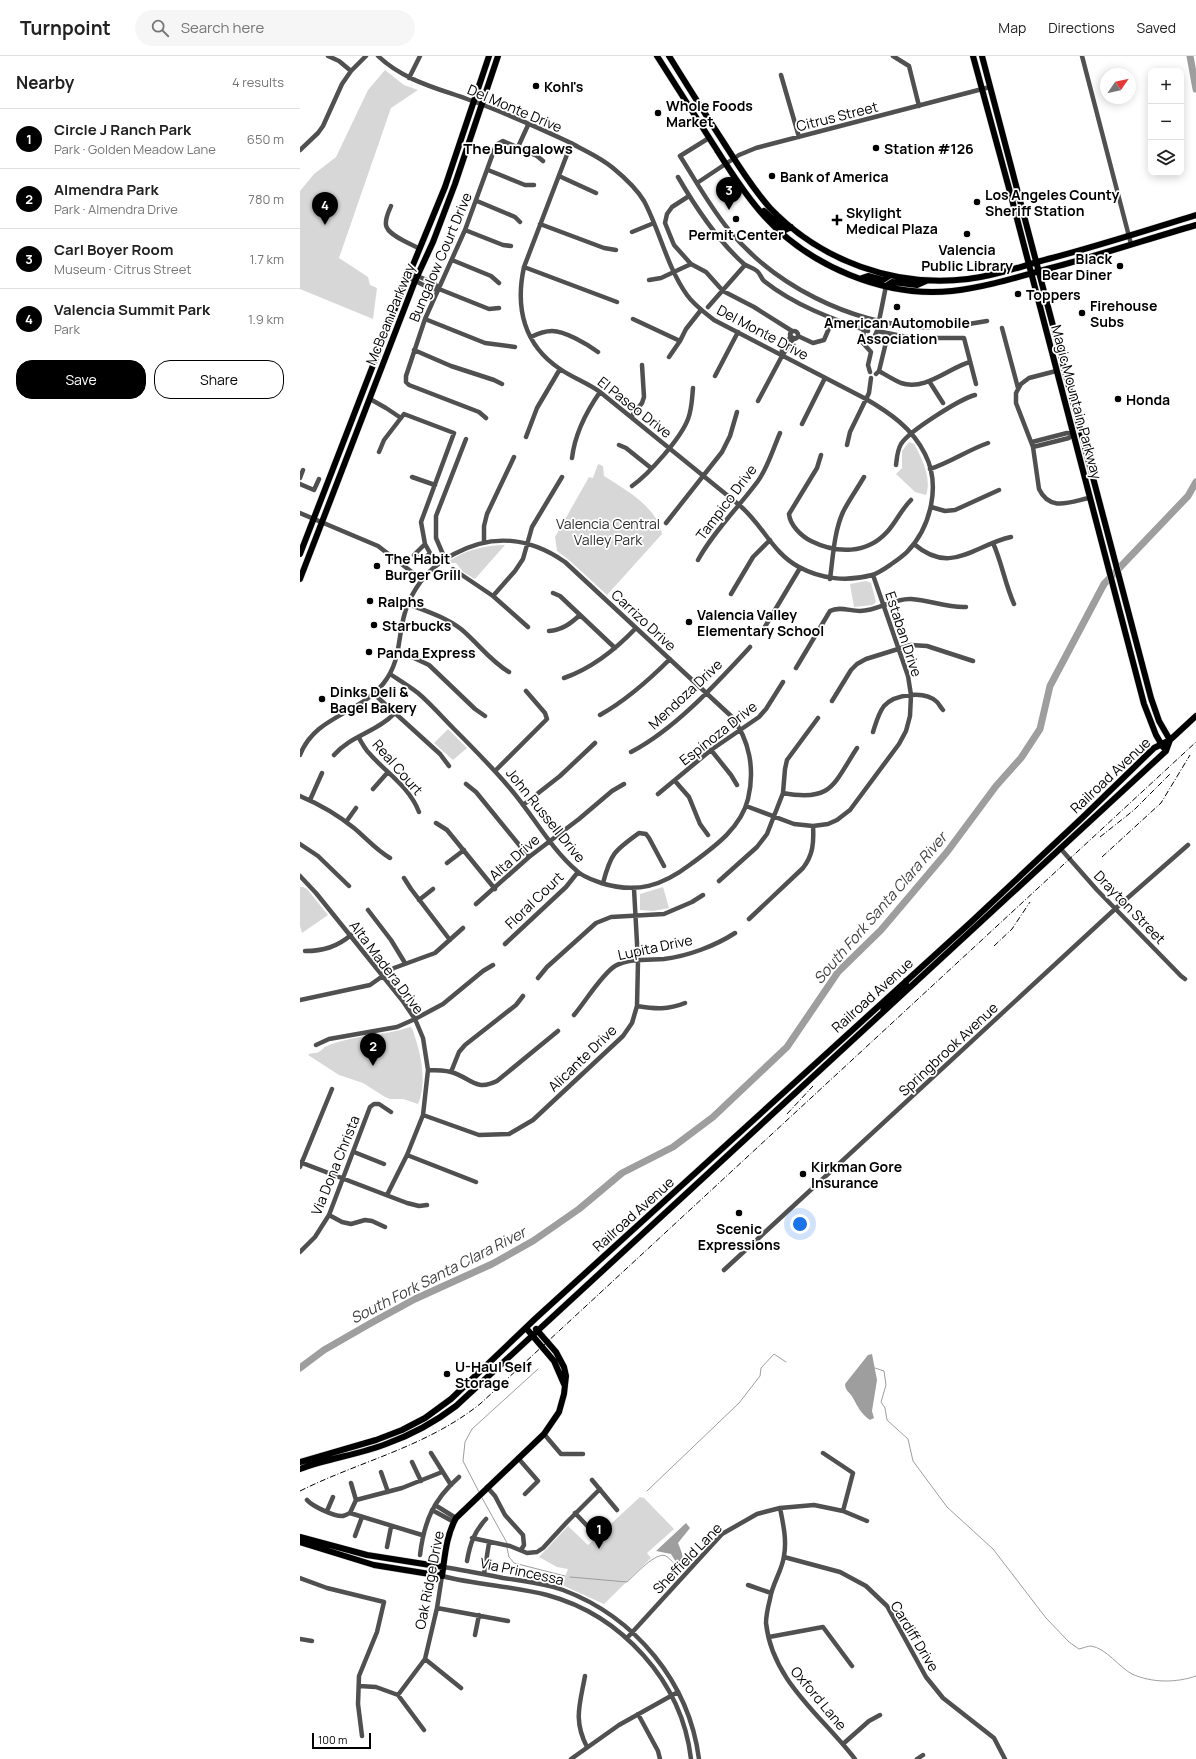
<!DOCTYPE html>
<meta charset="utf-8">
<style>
body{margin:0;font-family:Manrope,sans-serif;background:#f6f6f6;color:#222}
.controls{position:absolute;right:12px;top:12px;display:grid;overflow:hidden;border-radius:8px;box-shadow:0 2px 10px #0003}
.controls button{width:36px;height:36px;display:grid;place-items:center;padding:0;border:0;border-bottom:1px solid #e0e0e0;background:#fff;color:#222;font:20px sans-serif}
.compass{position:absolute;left:800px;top:12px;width:36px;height:36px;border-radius:50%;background:#fff;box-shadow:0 2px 10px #0003;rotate:56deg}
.scale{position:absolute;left:12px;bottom:10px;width:59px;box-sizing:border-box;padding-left:4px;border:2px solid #000;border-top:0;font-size:11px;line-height:14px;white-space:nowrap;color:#000;-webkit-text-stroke:3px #fff;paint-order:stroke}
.you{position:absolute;left:500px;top:1168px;width:14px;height:14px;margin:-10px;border:3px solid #fff;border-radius:50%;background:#1a73e8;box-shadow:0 0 0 6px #1a73e833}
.badge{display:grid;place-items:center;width:26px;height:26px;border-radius:50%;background:#000;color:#fff;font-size:13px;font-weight:700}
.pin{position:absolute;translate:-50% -33px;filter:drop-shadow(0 1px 2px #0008)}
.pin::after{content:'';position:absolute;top:21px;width:14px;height:12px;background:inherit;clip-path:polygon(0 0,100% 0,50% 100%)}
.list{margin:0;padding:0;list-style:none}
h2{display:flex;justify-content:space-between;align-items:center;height:52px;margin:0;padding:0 16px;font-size:17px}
h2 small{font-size:13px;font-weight:400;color:#767676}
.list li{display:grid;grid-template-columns:26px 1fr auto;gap:12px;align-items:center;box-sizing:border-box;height:60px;padding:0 16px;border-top:1px solid #e0e0e0}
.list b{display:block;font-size:15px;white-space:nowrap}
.list p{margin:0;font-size:13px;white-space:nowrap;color:#767676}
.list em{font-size:13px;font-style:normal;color:#767676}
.actions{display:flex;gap:8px;padding:12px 16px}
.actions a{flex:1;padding:9px 0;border:1px solid #000;border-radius:16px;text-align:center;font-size:14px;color:#000}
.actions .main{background:#000;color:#fff}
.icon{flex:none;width:22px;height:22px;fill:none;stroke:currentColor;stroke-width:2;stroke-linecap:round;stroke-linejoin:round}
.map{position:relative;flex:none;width:896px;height:1703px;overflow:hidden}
header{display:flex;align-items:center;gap:24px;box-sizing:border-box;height:56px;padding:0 20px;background:#fff;border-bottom:1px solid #e0e0e0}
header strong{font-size:19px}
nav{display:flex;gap:22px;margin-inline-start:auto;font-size:14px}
.search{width:280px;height:36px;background:#f6f6f6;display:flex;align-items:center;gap:10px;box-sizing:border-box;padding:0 14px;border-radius:22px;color:#767676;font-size:15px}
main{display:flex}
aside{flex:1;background:#fff}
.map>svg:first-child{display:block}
.green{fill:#d7d7d7}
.water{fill:#9e9e9e}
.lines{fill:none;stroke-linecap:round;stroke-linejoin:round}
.stream{stroke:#9e9e9e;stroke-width:1}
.river{stroke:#9e9e9e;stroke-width:7}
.major-casing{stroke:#dbdbdb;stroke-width:7}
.minor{stroke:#505050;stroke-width:4.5}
.major{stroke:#000;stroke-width:6}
.rail{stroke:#000;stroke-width:1;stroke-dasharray:6 2 1 2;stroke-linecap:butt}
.poi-dot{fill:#000;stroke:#fff;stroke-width:1.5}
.labels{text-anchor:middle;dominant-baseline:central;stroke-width:3.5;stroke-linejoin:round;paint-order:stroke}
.poi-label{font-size:14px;font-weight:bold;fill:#000;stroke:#fff;text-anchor:start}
.street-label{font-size:14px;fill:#000;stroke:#fff}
.park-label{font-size:14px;fill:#2e2e2e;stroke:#fff}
.neighbourhood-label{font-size:15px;font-weight:bold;fill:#000;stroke:#fff}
.water-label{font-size:15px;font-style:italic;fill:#3f3f3f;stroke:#fff}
</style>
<header>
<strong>Turnpoint</strong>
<div class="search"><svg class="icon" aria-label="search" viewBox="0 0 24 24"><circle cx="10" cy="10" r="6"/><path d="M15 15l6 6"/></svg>Search here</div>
<nav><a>Map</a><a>Directions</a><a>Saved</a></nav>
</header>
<main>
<aside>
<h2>Nearby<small>4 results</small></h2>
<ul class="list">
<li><span class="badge">1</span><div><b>Circle J Ranch Park</b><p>Park · Golden Meadow Lane</p></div><em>650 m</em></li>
<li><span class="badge">2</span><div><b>Almendra Park</b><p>Park · Almendra Drive</p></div><em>780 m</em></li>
<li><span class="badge">3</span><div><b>Carl Boyer Room</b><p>Museum · Citrus Street</p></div><em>1.7 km</em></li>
<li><span class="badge">4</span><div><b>Valencia Summit Park</b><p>Park</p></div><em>1.9 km</em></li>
</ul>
<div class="actions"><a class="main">Save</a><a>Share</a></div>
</aside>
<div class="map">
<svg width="896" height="1703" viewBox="0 0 896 1703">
<rect width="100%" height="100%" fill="#fff"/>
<path class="green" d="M85,14L104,29L118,34L91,52L39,202L68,221L70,229L77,232L73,263L0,233V135L14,118L36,101L68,34Z
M609,386L614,388C622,402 632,423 626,439L615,436L596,418L602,412V395Z
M298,408L303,410L304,420C326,434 357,451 362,478L307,539L269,504L257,495L255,481L289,421L293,422Z
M205,489L175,523L163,516L156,507H151L149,505C166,494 185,489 205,489Z
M566,525L571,527L576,546L573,549L554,551L550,528Z
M148,673L167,692L153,704L134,687Z
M0,831H3L7,833L28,859L2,877L0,870Z
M363,831L369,852L353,855L340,854V838Z
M110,971L112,972C120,994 128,1025 118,1048L103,1043H90L85,1041L63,1027L39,1019L8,999C12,996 15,998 19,996C22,994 24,991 27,990C52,979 84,980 110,971Z
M340,1441L344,1442L374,1473L347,1497L351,1502L304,1548L262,1529L268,1513L257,1511L239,1501L268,1470L288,1489Z"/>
<path class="water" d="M572,1298L577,1324L572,1355L574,1362L570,1364C561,1358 558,1351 553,1342C550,1336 545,1335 545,1328L568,1299Z
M386,1467L390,1472L378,1487C381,1495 386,1503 379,1511L371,1498L356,1495Z"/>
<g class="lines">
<path class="stream" d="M575,1312L584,1315L586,1329L581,1346L585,1352L587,1364L608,1383L613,1405L647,1451L693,1493L746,1562L769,1586L779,1593C783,1592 788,1590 791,1590C806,1592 820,1612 832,1618C852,1627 876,1627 896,1620
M347,1435L439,1347L460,1320L461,1312L474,1298L486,1306
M179,1436L163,1405L165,1386L172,1373L238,1313
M181,1440L207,1487
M207,1492L209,1501L214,1507L265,1520
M270,1521L327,1526C335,1519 356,1495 366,1500C370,1503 375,1508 378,1511"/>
<path class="river" d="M890,0L896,33
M0,1312L24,1294L71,1267L115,1243L192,1208L233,1185L279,1153L322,1117L373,1091L413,1061L487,991L538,916L581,874L647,796L696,730L721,702L740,673L750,630L804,528L888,440L896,426"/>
<g class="major-casing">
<path id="major" d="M357,0C376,30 396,61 415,91C431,116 446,140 465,161C510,210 584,242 652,235C686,231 718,221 751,212C800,199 848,183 896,169
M369,0C387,29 405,58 424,87C438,109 452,132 470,152C521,205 595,232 668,223C695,220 722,210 748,203C798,190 847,174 896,159
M673,0L710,136L844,648L856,679L863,691
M682,0L851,642L859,665L870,684
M464,155L485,174L491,171
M562,222L568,220L583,224L589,220
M586,230L592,226L617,229L626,225
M0,498L94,255L145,131L189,0
M0,523L115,225L133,186L155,128L198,0
M583,956C585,942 607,938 606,925
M226,1272L254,1305L264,1328
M0,1406L76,1384L102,1374L125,1362L151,1343L236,1262L670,867L782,762L854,692L870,684L896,660
M0,1413C28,1402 58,1399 86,1388C111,1379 135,1366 156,1350L866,695L870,684
M0,1481L67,1499L143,1511
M0,1486L74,1509L142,1520C145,1500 146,1480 156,1462L244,1378L259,1356L264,1338L266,1320L264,1311L256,1296L236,1273"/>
</g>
<path class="minor" d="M28,0L39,5L51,15
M78,0C103,24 136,32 167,43C203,56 237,71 271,87C285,95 300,101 313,112C324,121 336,132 344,145C360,175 367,211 387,239C394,249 404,256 414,264L566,343C590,357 612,372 625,398C641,429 631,471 607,496C603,500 597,504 593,507C587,511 579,517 572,519C547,526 521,523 499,511C472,497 462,467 438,448L300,336C288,327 273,322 260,313C224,289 215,252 224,211L271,88
M593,0L609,10L619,50
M782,0L831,188
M481,19L499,81
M109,22L120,0
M409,82L380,100C396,125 410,151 429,174C474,229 549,267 621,271C643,272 665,269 687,265
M218,91L229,67
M0,94L18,77L23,70L42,28L51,15L66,0
M188,114L225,129H234
M259,120L296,137
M378,121C396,152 417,184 444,208C448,211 454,212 457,215C460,217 461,222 464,225C494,249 532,263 568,275
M397,127L439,99L456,92L690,31
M389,140L372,151L367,158L365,167L374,189L391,208L406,216L423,235L454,251L492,275
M177,145L215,161L220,166
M91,150C89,155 85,162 86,169C87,179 111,188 120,193
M240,168L304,192L316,194
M165,174L203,189L211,190
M332,176L354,167
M152,204L191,220L199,227
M224,211L317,246
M110,217L134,227L139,233
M108,221L131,233H139L189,253L199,252
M349,224L361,222L391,208
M408,251L445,209
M125,263L185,287L215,291
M333,263L380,285L369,301
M702,272L718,332
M564,274L562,286L571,296L568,309L570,316
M577,275L612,282H664L676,328
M490 279a4 4 0 1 1 8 0a4 4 0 1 1-8 0Z
M498,280L513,287L524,284L533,263
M231,281C237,278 244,275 252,275C265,275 287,288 298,296
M573,284L577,275L586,230
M380,285L386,273L401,254
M114,294L151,310L194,324L202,328
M482,300V294L491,280
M579,315C586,319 594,324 601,327C626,335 648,312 670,306
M756,315L729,322L721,328L716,337V347L733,391L739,433C750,456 770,446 789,442
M576,318L579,315L588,278
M415,320L438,276
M629,325L643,347
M70,343L86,352L101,362
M458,345L482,300L494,282
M331,361L342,347L344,341L342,309
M186,362L179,356L109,329L106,326V320L125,263L165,174L196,89L203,85L237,100L243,105
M502,368L525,322
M226,381L237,352L260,313
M732,386L767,377L773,378
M319,389L326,392L351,412
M547,389L550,376L569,337L571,322
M733,391L769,382L773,378
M79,396L84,384L104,358L154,377L121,466L125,488L130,497L123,505L114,499L125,488
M521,399L517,412L489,458C490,469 501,480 511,485C537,498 567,498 587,476C596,466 601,454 611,444
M272,402C275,377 286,356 300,336
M596,409C597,402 597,395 601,388C609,375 660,343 675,339
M630,413C651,406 668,394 688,387
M112,421L135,429
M0,422L3,414
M0,428L14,434L19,423
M332,430C349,418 381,382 388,363C392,353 392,342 393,332
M631,451L645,455L655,454L699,434
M0,457L78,490L121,523
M366,467L422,396L430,380L437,356
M184,485V470L187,458L214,401
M693,487C702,507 705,528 714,548
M614,488C651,520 674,489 711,481
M145,503L136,482V460L166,383
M398,504C414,475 438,452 458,425C468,411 473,393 480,377
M153,513L193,540L228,571
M530,523C533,501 534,476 543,456C549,444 557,433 564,421
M253,537L260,540L315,592
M431,538L453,501L470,484
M193,540L215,515L223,503L232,471L262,421
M108,548C126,555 145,561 161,573C178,587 190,605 209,616
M463,574L500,512
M249,575C262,574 270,568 280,559
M99,595L129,609L175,653L185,660
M496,612L530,555C539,550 550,555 560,555C578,555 593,542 611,543C630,544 647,552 666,551
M264,622C293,612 316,593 336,572
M74,638L140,698L149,710
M532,645L551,614L557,608L566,603L611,589L627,590L673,605
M300,659C325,645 349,624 370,603
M573,676C576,667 578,658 584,650C595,638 625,634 637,646C639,648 641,652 643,654
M59,682C62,687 65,693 69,697C86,717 109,730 119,756
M411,694L431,719L437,729
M331,696C375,673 416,628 450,591
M0,699C15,660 58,659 83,628C104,602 96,575 108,548C117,526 133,509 154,498C193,477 229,481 265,506L431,660C450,684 455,714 448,743C441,772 414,791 391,808C362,830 337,838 301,827C293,824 283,821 277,815C249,791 232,757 208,730C191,710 173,692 154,673C142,661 131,648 118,637C109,630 99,624 90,618
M34,699C50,680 77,676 95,657
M195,715L247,663L245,657L226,635
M375,725L389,741L400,768L408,779
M166,728L176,736L229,801
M73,733L88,716
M483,737C532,746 533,729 557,692
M358,738L411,694L459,661L466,653L483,626
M0,740C19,748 38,759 54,772C66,782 76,794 90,802
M10,744L22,717
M223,749L260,720L295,687
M446,750L494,768L513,770L528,768L537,764L550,754L599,688L606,675L610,660L611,639L608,620L573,519
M46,766L56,752
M136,767L147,774L195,833
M0,788L18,800L49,830
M760,792L797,834L881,920L885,923
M147,807L164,794
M0,820L16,837L102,944L115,963L123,982L128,1014L123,1059L107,1099L87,1139
M104,822L111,833L150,884
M419,825L457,791L467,778L483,737L485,713L487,704L518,662
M303,827C311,797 314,795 339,777L346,778L349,782L364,810
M119,844L133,833
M176,848L229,801L279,763L312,735L324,728
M68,854L91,884L105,907
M449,863L503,812C513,799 514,787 513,770
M205,888L266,831L278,816
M5,895C23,895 37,891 51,879
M238,922L247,911L296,867L311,861L364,858L392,846L403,839
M0,944L70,929L94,912L135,897L163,872
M337,950C355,953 368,954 385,947
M274,959C285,946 302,918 315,910C329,902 349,904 364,903C388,900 415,890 435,877
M16,989L29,983L97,971L115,963L143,948L183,915L193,909
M128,1014C136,1014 143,1014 151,1016C170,1021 175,1036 197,1025L258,975
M151,1016L159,996L165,989L216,949L223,940
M123,1059L179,1079L209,1078L233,1064L323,980L332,967L337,950L338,905L334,833
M54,1096L84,1108
M107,1099L176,1126
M0,1106L107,1147L119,1150L127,1149
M0,1111L32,1033
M29,1159L42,1166L51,1168L65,1164L72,1165L85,1171
M0,1196L15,1181L29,1159L70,1051L74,1048H79L91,1056
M424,1214L815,853L888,789
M244,1378L261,1398H283
M131,1397L151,1429
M523,1397L553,1417L543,1455
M218,1402L238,1425L225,1438
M112,1406L121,1425
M81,1416L88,1436
M292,1424L317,1454
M51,1427L56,1444
M187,1431L195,1440L205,1459L223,1479L224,1489L221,1494
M7,1444C12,1450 35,1461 43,1460C46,1459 48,1458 50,1457L122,1479
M135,1449L156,1462
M480,1452C483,1467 487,1484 484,1500C482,1515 472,1528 470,1543C468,1551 466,1560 466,1567C472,1625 522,1660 555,1703
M132,1454L154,1466
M27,1455L33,1441
M50,1457L56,1444L102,1432L142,1416
M275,1457L294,1477
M55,1480L62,1461
M172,1482L210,1490L227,1497L237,1496L243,1492L267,1466L300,1433
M87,1491L91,1471
M120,1499C124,1466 133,1444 159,1421
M484,1501L540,1516L566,1530L587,1550L626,1621L643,1642L694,1682L705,1703
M167,1505C170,1488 174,1476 186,1463
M143,1511C163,1514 183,1518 203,1522C223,1525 244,1527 263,1534C335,1561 389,1626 399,1703
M184,1518L189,1487
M0,1522L27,1532L84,1546L77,1576L59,1620L58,1648L62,1680
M448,1529L471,1537
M137,1552L208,1565
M175,1579L179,1559
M469,1581L523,1571L552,1610
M327,1582L422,1478L457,1458L480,1452L514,1449L543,1455L567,1465
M0,1583L12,1585
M125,1603L161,1632
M285,1620C280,1648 273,1664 287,1691
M59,1630L76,1631L98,1639L124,1674
M98,1639L125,1603L137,1552L142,1520C176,1529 213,1530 247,1539C321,1559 382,1625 391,1703
M338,1658L358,1695L360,1703
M543,1688L569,1665L580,1659
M271,1703L319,1669L378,1636
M617,1703L623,1699"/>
<use href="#major" class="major"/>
<path class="rail" d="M800,781L834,754L871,717
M802,801L861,747L890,699
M694,890L712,873L730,846
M487,1058L513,1030
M0,1435C60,1405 126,1391 180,1348L896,686"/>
</g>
<g class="poi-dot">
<circle cx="236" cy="30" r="4"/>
<circle cx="358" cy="57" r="4"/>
<circle cx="576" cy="92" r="4"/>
<circle cx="472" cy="120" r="4"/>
<circle cx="677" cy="146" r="4"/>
<circle cx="436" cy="163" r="4"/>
<path d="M535 158h4v4h4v4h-4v4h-4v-4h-4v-4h4z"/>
<circle cx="667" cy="178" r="4"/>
<circle cx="820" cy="210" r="4"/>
<circle cx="718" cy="238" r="4"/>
<circle cx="597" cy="251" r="4"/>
<circle cx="782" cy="257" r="4"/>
<circle cx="818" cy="343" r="4"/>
<circle cx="77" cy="510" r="4"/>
<circle cx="70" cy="545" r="4"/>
<circle cx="389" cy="566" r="4"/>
<circle cx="74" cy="569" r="4"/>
<circle cx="69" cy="596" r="4"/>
<circle cx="22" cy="643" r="4"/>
<circle cx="503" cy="1118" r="4"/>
<circle cx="439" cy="1157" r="4"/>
<circle cx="147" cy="1318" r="4"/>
</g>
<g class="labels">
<g class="poi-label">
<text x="244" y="30">Kohl's</text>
<text x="366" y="49">Whole Foods<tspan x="366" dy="16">Market</tspan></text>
<text x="584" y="92">Station #126</text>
<text x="480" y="120">Bank of America</text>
<text x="685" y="138">Los Angeles County<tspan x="685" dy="16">Sheriff Station</tspan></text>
<text x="546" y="156">Skylight<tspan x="546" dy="16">Medical Plaza</tspan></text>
<text x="436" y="178" text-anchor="middle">Permit Center</text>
<text x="667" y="193" text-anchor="middle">Valencia<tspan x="667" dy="16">Public Library</tspan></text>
<text x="812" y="202" text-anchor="end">Black<tspan x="812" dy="16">Bear Diner</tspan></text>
<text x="726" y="238">Toppers</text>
<text x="790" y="249">Firehouse<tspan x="790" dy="16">Subs</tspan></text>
<text x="597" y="266" text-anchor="middle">American Automobile<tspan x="597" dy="16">Association</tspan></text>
<text x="826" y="343">Honda</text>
<text x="85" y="502">The Habit<tspan x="85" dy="16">Burger Grill</tspan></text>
<text x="78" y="545">Ralphs</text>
<text x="397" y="558">Valencia Valley<tspan x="397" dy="16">Elementary School</tspan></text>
<text x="82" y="569">Starbucks</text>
<text x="77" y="596">Panda Express</text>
<text x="30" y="635">Dinks Deli &amp;<tspan x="30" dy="16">Bagel Bakery</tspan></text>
<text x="511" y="1110">Kirkman Gore<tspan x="511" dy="16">Insurance</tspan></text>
<text x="439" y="1172" text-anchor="middle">Scenic<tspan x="439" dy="16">Expressions</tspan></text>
<text x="155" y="1310">U-Haul Self<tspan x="155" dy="16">Storage</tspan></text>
</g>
<g class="street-label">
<text transform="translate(215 52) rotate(23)">Del Monte Drive</text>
<text transform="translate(537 60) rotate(-14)">Citrus Street</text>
<text transform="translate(140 201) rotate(-67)">Bungalow Court Drive</text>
<text transform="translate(90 258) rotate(-68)">McBean Parkway</text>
<text transform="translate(463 276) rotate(28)">Del Monte Drive</text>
<text transform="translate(777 346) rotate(75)">Magic Mountain Parkway</text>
<text transform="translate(335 351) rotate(38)">El Paseo Drive</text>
<text transform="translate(426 446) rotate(-53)">Tampico Drive</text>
<text transform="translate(344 564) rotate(43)">Carrizo Drive</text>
<text transform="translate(604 578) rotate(72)">Estaban Drive</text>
<text transform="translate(385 638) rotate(-43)">Mendoza Drive</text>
<text transform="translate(418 677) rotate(-38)">Espinoza Drive</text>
<text transform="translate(98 711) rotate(49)">Real Court</text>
<text transform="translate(810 719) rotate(-43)">Railroad Avenue</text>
<text transform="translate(246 759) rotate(51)">John Russell Drive</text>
<text transform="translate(214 801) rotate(-41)">Alta Drive</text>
<text transform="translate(234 844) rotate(-44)">Floral Court</text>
<text transform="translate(830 851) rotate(46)">Drayton Street</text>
<text transform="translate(355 891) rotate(-12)">Lupita Drive</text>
<text transform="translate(87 911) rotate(53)">Alta Madera Drive</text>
<text transform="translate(572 939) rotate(-42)">Railroad Avenue</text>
<text transform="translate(648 993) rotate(-43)">Springbrook Avenue</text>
<text transform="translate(282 1002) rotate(-44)">Alicante Drive</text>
<text transform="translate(35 1109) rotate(-68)">Via Dona Christa</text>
<text transform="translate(333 1158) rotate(-42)">Railroad Avenue</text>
<text transform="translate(387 1502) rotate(-46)">Sheffield Lane</text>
<text transform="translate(222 1515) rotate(12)">Via Princessa</text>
<text transform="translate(129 1524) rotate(-79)">Oak Ridge Drive</text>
<text transform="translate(615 1580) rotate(59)">Cardiff Drive</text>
<text transform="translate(519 1642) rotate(50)">Oxford Lane</text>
</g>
<g class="park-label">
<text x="308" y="467">Valencia Central<tspan x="308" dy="16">Valley Park</tspan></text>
</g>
<g class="neighbourhood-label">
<text x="218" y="92">The Bungalows</text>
</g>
<g class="water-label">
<text transform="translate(580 852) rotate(-49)">South Fork Santa Clara River</text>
<text transform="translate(138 1219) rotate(-27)">South Fork Santa Clara River</text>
</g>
</g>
</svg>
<div class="controls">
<button>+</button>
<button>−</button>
<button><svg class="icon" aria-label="layers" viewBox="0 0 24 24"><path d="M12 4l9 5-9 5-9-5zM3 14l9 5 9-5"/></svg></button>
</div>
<svg class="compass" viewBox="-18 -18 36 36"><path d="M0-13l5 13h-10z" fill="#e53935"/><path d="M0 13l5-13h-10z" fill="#767676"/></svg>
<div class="scale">100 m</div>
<div class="you"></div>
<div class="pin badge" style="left:299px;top:1493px">1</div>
<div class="pin badge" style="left:73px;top:1010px">2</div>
<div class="pin badge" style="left:429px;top:154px">3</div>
<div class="pin badge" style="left:25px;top:169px">4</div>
</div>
</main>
